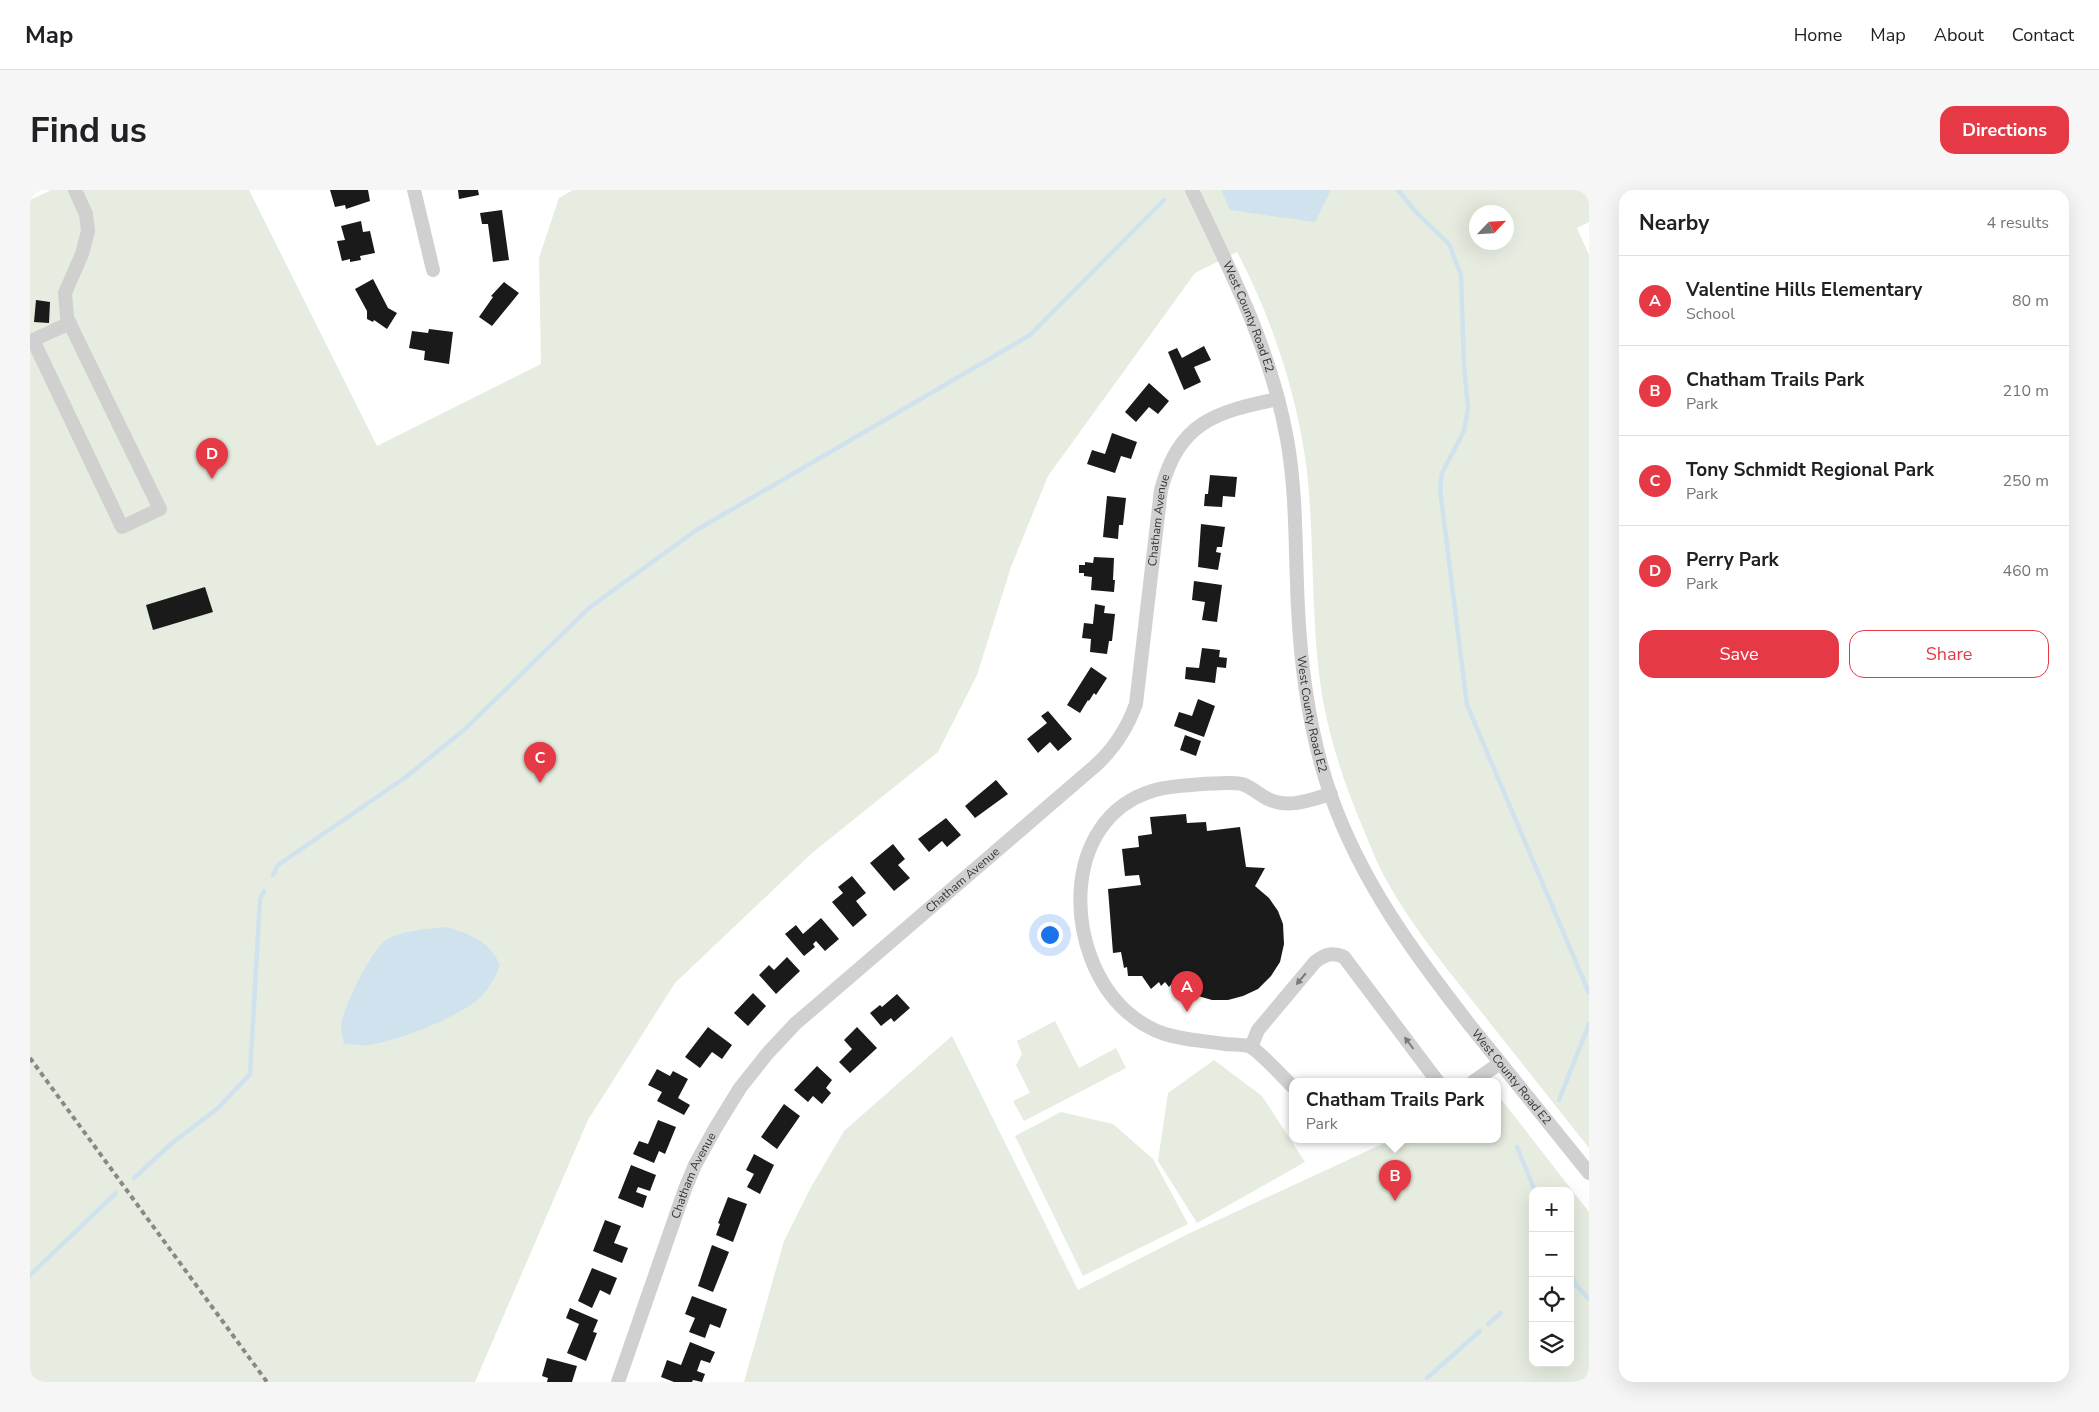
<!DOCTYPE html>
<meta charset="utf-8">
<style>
body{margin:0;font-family:"Nunito Sans",sans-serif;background:#f6f6f6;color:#202124}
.controls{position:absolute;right:15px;bottom:15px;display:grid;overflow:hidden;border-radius:10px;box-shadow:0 5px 20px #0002}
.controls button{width:45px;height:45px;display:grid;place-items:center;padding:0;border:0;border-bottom:1px solid #e0e0e0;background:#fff;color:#202124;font:25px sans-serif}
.compass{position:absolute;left:1439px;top:15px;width:45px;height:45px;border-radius:50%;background:#fff;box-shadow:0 5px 20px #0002;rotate:65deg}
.you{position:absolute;left:1019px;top:744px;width:18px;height:18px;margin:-12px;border:4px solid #fff;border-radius:50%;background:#1a73e8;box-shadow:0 0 0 8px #1a73e833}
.badge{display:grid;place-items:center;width:32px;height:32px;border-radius:50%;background:#e63946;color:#fff;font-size:16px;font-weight:700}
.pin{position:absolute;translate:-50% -41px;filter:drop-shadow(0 1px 2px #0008)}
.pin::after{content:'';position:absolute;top:26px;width:18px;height:15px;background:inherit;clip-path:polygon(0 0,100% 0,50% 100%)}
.popup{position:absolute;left:1259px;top:888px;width:212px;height:65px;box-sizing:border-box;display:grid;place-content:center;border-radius:10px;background:#fff;filter:drop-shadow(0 1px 4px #0005);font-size:16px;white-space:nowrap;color:#757577}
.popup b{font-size:19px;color:#202124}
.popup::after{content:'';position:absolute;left:50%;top:100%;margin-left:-10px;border:10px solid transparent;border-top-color:#fff}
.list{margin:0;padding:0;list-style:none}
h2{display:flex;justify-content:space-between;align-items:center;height:65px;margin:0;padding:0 20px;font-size:21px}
h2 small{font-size:16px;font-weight:400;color:#757577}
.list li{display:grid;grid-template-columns:32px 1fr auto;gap:15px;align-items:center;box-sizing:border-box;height:90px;padding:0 20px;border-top:1px solid #e0e0e0}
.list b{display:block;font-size:19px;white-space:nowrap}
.list p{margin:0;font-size:16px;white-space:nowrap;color:#757577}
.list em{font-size:16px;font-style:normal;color:#757577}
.actions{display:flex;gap:10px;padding:15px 20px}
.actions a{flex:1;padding:11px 0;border:1px solid #e63946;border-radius:15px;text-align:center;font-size:18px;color:#e63946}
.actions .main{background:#e63946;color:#fff}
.icon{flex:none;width:28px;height:28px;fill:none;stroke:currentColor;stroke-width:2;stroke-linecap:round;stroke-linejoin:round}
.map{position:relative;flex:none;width:1559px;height:1192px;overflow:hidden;border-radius:15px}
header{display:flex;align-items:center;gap:30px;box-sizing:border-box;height:70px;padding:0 25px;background:#fff;border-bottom:1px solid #e0e0e0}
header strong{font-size:24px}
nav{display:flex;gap:28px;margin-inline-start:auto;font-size:18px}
.intro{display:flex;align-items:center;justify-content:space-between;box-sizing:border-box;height:120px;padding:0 30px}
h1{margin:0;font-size:35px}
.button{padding:12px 22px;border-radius:15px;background:#e63946;color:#fff;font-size:18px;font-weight:700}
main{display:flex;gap:30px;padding:0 30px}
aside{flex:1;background:#fff;border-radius:15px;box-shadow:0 5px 20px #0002}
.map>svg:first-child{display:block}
.green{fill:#e6ecdf;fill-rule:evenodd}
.water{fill:#cfe2ee}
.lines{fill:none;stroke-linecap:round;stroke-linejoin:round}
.stream{stroke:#cfe2ee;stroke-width:4.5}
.building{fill:#1a1a1a}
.minor{stroke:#d0d0d0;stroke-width:14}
.rail{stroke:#888;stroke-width:4;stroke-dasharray:5 4;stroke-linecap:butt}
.oneway{fill:#7a7a7a}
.labels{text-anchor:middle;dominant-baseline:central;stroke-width:5;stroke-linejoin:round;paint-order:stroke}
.street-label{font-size:12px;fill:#333;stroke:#fff}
</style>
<header>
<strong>Map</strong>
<nav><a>Home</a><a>Map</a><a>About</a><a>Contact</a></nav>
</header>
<div class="intro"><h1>Find us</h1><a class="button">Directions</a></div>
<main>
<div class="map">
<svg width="1559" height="1192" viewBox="0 0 1559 1192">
<rect width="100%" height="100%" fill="#fff"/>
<path class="green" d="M21,0H219L347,256L511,174L509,68L529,8L543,0H1559V32L1547,38L1559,65V958C1521,910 1483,862 1445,814C1412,773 1378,731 1353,684C1346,671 1341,657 1335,643C1318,603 1304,564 1295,521C1279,440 1286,355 1276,273C1266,201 1241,126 1207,62L1165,83L1018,286L981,377L947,485L908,562L782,663L645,793L558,930L445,1192H0V10ZM1446,22H1476V52H1446Z
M1025,831L1049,878L1086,858L1096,878L994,931L983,911L1000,903L986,875L992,864L987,851Z
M922,846L1048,1100L1158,1044L1361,950H1468V905L1559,1022V1192H714L754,1051L781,997L814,941ZM1503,1001H1540V1173H1503Z
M1184,870L1232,906L1275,972L1167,1033L1128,971L1138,903Z
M1031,922L1083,934L1123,969L1158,1034L1053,1086L985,946Z"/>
<path class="water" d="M1191,0H1301L1285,32L1200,20Z
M417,737C439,744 460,751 470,775C466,787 456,804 445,812C420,830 368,851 338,855C330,856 322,854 314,854C313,848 311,840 311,835C313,818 342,759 356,750C373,740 398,739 417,737Z"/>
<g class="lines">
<path class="stream" d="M1368,0L1387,23L1419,54L1431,85L1434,175L1438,218L1434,241L1412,283L1410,299L1437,515L1559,803
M243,685L248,675L376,587L435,539L559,418L665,341L1000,145L1134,10
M1529,910L1559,834
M1487,957L1505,1001
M104,988L141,954L188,918L220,884L230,709L234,701
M1540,1082L1546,1095L1559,1109
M0,1085L86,1003
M1458,1134L1471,1123
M1397,1188L1450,1141"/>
</g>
<path class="building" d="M300,0H338L340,11L316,19L315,15L305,17Z
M428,0H448L449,5L429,9Z
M472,20L479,70L463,72L458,34H452L450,23Z
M331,31L333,42L340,41L345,63L330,66L331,70L320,72V69L312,71L307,51L315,50L311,36Z
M343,89L358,118L367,123L357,139L344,130L343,132L337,129V121L325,99Z
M474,92L489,103L462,136L449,127L463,107L461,106Z
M6,110L20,112L19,133L4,132Z
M399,139L423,142L419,174L394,170L395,161L379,158L382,141L398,143Z
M1174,156L1181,170L1164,177L1171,192L1154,200L1138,162L1147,158L1152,168Z
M1119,193L1139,211L1128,224L1119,217L1106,232L1095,222Z
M1082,243L1107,252L1101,269L1091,266L1085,283L1057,274L1062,260L1075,264Z
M1180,285L1207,287L1205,307L1193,306L1192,317L1174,316L1175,304H1178Z
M1077,306L1096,308L1093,335H1089L1088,349L1073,347Z
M1171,334L1195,337L1192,357H1187L1186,362L1191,363L1188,380L1168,377Z
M1064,367L1084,368L1083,390H1085L1084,402L1061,400L1062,387L1054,386V383H1049V375H1055V372L1063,373Z
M1164,391L1192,395L1187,432L1172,430L1175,412L1162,410Z
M175,397L183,422L123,440L116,415Z
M1065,414L1075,416L1074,423L1085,424L1082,451H1079L1077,464L1060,462L1061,449L1052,448L1054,433L1063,434Z
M1172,458L1190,460L1189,467L1197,468L1196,478L1187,477L1185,493L1155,489L1156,477L1169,478Z
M1061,477L1077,488L1066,505L1064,503L1059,511L1058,510L1050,523L1037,515Z
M1168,509L1185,516L1174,547L1144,536L1149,522L1162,526Z
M1018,521L1042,549L1028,561L1020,552L1008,563L997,549L1017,533L1011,526Z
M1155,545L1171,551L1166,566L1150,560Z
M966,590L978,604L945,628L935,616Z
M1156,624L1157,633L1176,632L1177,641L1210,637L1216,677L1235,678L1225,696L1239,708L1248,721L1253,734L1254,754L1250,772L1241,786L1228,799L1213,806L1198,810H1182L1168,806L1155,799L1145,790L1139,797L1135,792L1131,796L1129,792L1121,799L1112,786H1098L1097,777L1094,778L1091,762L1083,763L1078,699L1111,695L1109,685L1095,686L1092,659L1109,657L1108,646L1122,644L1120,627Z
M916,628L931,645L917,657L912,651L899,662L888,649Z
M863,654L875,669L868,675L880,688L864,701L840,673Z
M822,686L836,703L826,711L837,725L823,737L802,712L813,703L808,697Z
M791,728L809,749L795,761L786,751L783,754L785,757L774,766L755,744L766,735L773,744Z
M757,767L770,781L746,804L729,785L739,775L744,780Z
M723,803L736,816L718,836L704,823Z
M867,804L880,818L864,832L861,828L851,836L840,823L850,815L852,817Z
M678,837L702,855L692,869L682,862L670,878L655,867Z
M827,837L847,858L820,883L809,872L822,859L814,850Z
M787,876L802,890L796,898L801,903L792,914L783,906L778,912L764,900Z
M627,879L640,886L643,881L658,889L648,908L660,915L654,925L627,911L632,902L618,895Z
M754,914L770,926L747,959L731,947Z
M628,930L646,937L635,964L629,961L624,973L603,964L609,951L618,954Z
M724,964L744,975L730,1004L717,997L724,984L716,980Z
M601,975L626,985L620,1001L608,997L606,1002L617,1006L613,1018L588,1008Z
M698,1007L717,1014L703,1052L686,1045L690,1034L688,1033Z
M575,1030L591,1036L584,1053L598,1058L592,1073L563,1061Z
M682,1055L699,1062L683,1102L668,1096Z
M562,1078L587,1088L580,1105L570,1100L562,1118L548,1111Z
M662,1106L697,1119L690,1138L680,1134L675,1148L659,1142L665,1128L655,1124Z
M540,1118L568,1130L563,1142L567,1143L556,1171L537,1163L549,1134L536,1128Z
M660,1152L685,1162L680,1173L671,1170L667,1181L675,1184L672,1192L663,1190L662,1192H644L631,1187L637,1170L651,1175Z
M517,1168L547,1176L542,1192H517L518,1188L512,1186Z"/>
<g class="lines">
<g class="minor">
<path d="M384,0L403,80"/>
<path id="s1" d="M1162,0C1201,82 1241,159 1257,249C1267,305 1265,362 1268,418C1271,481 1280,546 1301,606C1332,693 1383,762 1439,834C1479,884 1519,933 1559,983"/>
<path d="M40,133L3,150L92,337L130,319L37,128L35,103L52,64L58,41L56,24L45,0"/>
<path d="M1221,857L1228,840L1285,772C1295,764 1302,762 1314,767L1408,892"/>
<path d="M1443,892L1470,873"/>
<path d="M1262,896C1253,887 1231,863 1221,857C1215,854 1203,855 1195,854C1155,848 1129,850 1097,822C1033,765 1029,630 1122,601C1135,596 1198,591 1212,594C1222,597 1229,605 1238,609C1259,619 1280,610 1301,604"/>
<path id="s2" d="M588,1192L655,999L665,975L686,937L710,898L737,864L765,834L1065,576C1085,558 1097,539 1106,514L1131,300C1149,232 1185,222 1248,209"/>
</g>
<path class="rail" d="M0,868L237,1192"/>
</g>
<defs><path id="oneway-solid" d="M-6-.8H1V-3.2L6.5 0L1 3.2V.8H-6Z" transform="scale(1.25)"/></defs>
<g class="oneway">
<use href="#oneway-solid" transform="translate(1271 789) rotate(130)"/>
<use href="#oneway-solid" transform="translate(1379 853) rotate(-127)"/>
</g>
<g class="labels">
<g class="street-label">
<text stroke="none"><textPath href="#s1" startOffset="139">West County Road E2</textPath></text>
<text stroke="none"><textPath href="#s2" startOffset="1060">Chatham Avenue</textPath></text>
<text stroke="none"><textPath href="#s1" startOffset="544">West County Road E2</textPath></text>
<text stroke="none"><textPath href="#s2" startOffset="625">Chatham Avenue</textPath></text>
<text stroke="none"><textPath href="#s1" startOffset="964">West County Road E2</textPath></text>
<text stroke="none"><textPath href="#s2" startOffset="220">Chatham Avenue</textPath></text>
</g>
</g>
</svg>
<div class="controls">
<button>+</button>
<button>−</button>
<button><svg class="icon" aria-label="locate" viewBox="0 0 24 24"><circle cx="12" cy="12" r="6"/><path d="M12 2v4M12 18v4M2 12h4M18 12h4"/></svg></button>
<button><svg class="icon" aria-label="layers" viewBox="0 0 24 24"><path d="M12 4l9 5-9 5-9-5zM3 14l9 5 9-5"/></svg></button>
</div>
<svg class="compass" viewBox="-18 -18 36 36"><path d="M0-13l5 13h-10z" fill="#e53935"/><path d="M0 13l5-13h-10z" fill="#757577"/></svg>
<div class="you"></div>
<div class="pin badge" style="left:1157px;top:822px">A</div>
<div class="pin badge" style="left:1365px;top:1011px">B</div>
<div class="popup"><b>Chatham Trails Park</b>Park</div>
<div class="pin badge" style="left:510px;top:593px">C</div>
<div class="pin badge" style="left:182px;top:289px">D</div>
</div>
<aside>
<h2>Nearby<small>4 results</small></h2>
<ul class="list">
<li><span class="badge">A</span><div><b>Valentine Hills Elementary</b><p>School</p></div><em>80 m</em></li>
<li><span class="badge">B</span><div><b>Chatham Trails Park</b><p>Park</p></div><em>210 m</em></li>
<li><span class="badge">C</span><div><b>Tony Schmidt Regional Park</b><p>Park</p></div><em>250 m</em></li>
<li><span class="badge">D</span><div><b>Perry Park</b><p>Park</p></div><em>460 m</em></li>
</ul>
<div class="actions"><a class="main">Save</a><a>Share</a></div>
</aside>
</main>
